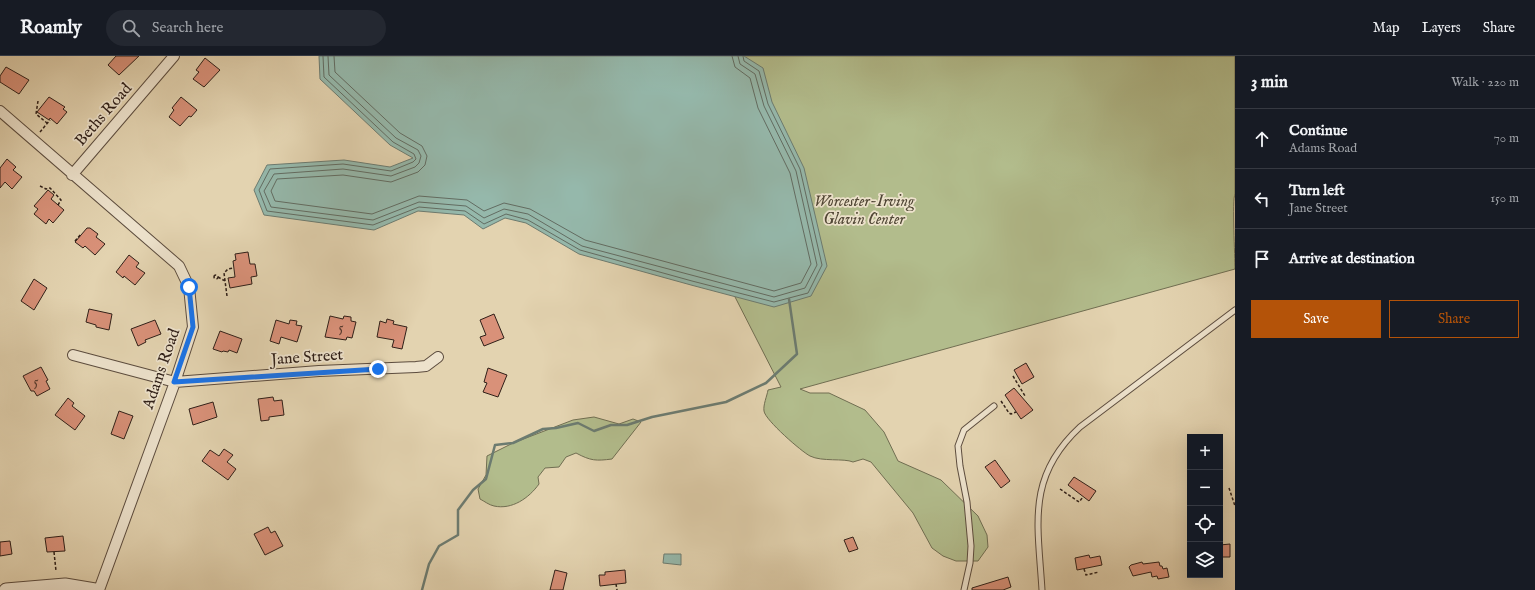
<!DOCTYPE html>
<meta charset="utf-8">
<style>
body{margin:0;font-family:"IM FELL English",serif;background:#242831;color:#f1f3f6}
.controls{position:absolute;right:12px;bottom:12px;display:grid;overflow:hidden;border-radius:0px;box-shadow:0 4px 16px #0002}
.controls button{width:36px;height:36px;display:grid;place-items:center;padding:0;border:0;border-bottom:1px solid #363941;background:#171b24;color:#f1f3f6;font:20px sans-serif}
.stop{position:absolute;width:12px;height:12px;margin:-9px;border:3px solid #1a73e8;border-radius:50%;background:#fff}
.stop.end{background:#1a73e8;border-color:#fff;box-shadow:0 1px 4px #0008}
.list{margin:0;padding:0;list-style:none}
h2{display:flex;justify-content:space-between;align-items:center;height:52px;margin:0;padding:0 16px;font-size:17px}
h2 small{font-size:13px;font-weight:400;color:#9ea1a6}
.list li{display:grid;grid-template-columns:26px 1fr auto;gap:12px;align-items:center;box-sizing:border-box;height:60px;padding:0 16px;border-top:1px solid #363941}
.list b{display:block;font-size:15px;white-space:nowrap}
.list p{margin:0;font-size:13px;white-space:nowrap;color:#9ea1a6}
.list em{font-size:13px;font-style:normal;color:#9ea1a6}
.actions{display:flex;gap:8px;padding:12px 16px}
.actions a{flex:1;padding:9px 0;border:1px solid #b45309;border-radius:0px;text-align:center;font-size:14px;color:#b45309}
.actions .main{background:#b45309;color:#fff}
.icon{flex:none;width:22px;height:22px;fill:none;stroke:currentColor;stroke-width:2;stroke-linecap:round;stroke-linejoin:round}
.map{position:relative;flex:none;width:1235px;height:534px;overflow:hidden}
header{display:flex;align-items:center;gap:24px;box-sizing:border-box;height:56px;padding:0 20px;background:#171b24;border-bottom:1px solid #363941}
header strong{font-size:19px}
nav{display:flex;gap:22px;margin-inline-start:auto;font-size:14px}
.search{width:280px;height:36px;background:#242831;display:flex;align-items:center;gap:10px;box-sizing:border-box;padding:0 14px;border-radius:22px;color:#9ea1a6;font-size:15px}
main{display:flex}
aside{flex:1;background:#171b24}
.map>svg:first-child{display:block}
.green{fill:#b2bc8c;stroke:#706e52}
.water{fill:#95b8ab;stroke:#6c7b70}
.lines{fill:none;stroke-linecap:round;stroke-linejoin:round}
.shore{stroke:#626c62;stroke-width:1}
.stream{stroke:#6c7b70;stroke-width:2.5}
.building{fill:#d99179;stroke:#2f1f18}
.service-casing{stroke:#5c4c3e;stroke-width:7}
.minor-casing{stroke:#5c4c3e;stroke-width:12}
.tertiary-casing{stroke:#5c4c3e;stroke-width:15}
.path{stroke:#2f1f18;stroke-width:1.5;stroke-dasharray:3 2;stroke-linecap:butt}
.service{stroke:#ede2cc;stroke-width:5}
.minor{stroke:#ede2cc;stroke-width:10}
.tertiary{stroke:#ede2cc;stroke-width:13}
.route{stroke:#1a73e8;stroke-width:5}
.labels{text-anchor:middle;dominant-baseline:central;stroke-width:3.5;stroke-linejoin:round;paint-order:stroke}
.number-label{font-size:14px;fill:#5a3c30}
.street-label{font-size:16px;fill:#2f1f18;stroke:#ede2cc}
.park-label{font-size:16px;font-style:italic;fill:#504635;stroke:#ede2cc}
</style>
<header>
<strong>Roamly</strong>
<div class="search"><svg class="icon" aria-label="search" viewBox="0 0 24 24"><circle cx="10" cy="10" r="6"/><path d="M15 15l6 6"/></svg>Search here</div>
<nav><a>Map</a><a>Layers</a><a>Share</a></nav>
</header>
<main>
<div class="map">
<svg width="1235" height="534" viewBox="0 0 1235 534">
<rect width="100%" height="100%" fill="#e3d3b0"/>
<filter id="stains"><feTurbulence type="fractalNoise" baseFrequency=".005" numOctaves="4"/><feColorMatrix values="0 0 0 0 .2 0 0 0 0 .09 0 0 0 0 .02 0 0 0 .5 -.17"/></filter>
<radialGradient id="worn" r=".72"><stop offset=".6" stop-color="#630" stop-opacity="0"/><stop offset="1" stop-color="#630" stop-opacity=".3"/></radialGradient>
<path class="green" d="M612,0H1235V138C1232,143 1235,202 1235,213L800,333L810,337H829L865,354L884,376L898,405L941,424L978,460L987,479L988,491L978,505H956L943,500L932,492L913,457L871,406L863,403L853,406C844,402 822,406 810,400C802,396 765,364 764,355C763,349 767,340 768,334L781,331Z
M594,361L619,368L633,363L641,366L612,403C596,405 591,405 576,397L566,401L559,411L545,412L538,421L539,428C529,442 512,454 494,450C489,449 484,445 480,443L478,433L486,419L487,400L513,387L573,364Z"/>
<path class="water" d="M319,0H744L763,12L772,46L804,112L827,210L811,240L774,251L691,229L579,198L526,167L505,162L483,173L464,159L418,155L374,174L264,159L254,134L267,109L344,104L390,111L413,102L390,89L320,23Z
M664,498H681V509L663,507Z"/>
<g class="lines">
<path class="shore" d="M323,0L324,21L393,86L414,98L416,103L413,106L391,115L343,108L270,113L259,134L267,155L373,169L419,151L465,155L484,168L506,158L528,164L580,194L692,225L774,246L808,237L822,209L800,113L768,48L759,15L744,5L743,0
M328,0L329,19L396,82L418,94L421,100L419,107L415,111L391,120L343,113L274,118L264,135L271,151L373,164L419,146L466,150L484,162L504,153L528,158L582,190L774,241L805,232L817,209L796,115L764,50L755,18L740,8L738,0
M334,0L335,16L400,77L422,90L427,100L425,109L418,116L391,126L343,119L277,123L271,135L275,145L372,158L419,140L467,144L484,155L504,147L530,153L585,184L774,235L801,227L811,208L790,117L758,52L750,22L735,11L732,0"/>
<path class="stream" d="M422,534L429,508L439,490L458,479V454L473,434L486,423L495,389L513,387L543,373L556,372L578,367L594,375L611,369H627L652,361L726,346L766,327L797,298L789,243"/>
</g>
<path class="building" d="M116,0H139L119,19L108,9Z
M205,2L220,14L204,31L193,23L199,16L196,14Z
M6,11L29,24L19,38L0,26V20Z
M49,41L65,51L63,53L67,56L57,68L50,62L49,64L37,56Z
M181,41L197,54L191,61L189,60L180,70L169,61L174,54L172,52Z
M7,103L16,111L13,114L22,121L12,133L5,126L0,132V112Z
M48,134L54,139L51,143L64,154L53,167L49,163L46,168L34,158L38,153L34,150Z
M87,172H90L98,178L96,181L105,188L95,199L85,190L83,192L75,186Z
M248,196L250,208H255L257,220L251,221L252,228L230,232L228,222L235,221L233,205L236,204L235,198Z
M129,199L139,207L136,211L145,217L135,229L124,220L123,222L116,216Z
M34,223L47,232L34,254L21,245Z
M89,253L112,258L109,274L96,271V269L86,266Z
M494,258L504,282L484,290L480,281L486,279L480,264Z
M330,260L343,263L344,260L351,261V265L356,266L352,282L347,281L346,284L325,281Z
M387,263L394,265L393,268L407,271L402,293L392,291L394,284L377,281L380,265L386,267Z
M155,264L161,278L145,284L146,286L138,290L131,273Z
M276,264L289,268L290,264L297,265L296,269L302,270L297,286L281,281L279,288L270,285Z
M220,275L242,283L237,297L229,294L228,296L223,295L222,296L213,293Z
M1026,307L1034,321L1022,328L1014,314Z
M41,311L48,324L46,325L50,333L37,340L34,335H31L23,320Z
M488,312L507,319L498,341L483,336L487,327L484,326Z
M1014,332L1033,354L1021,363L1005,339Z
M273,341L274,345L282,344L284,359L269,361V364L261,365L258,343Z
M68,342L74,347L72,350L85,360L75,374L55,359Z
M213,346L217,361L193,369L189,353Z
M119,355L133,360L124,383L111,378Z
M224,393L233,399L227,406L236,413L228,424L202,405L210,394L219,400Z
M995,404L1010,425L1001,432L985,411Z
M1074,421L1096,435L1089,445L1068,429Z
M268,471L271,477L275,475L283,490L265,499L254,478Z
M63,480L65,495L47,496L45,482Z
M853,481L858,493L849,496L844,484Z
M10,485L12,498L0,500V486Z
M1230,488V501H1220V489Z
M1089,499L1090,502L1100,500L1102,509L1077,514L1075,502Z
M1142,506L1143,508L1159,506L1160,510H1162L1163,513L1167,512L1169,521L1158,523L1157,520L1152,521L1151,516L1133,520L1129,511L1131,509Z
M555,514L567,517L563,534H550Z
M625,514L626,527L600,530L599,519H605V516Z
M1008,521L1011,531L1003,534H972V532Z"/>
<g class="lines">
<g class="service-casing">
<path id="service" d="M964,534L970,507L971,490L967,446L960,410L958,390L964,374L994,350
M1042,534C1038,468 1026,421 1080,371L1235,254"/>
</g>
<g class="minor-casing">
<path id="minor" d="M0,55L179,210L189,231L193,271L175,326L99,534
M72,119L174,0
M73,299L175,326L319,315L416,311L426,310L438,301"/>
</g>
<g class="tertiary-casing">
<path id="tertiary" d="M6,534L65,529L95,534"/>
</g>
<path class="path" d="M38,45L36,58L47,67
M40,76L50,64
M40,130L46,133L50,132L61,144L58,149
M75,185L81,178
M214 221a2 2 0 1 1 4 0a2 2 0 1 1-4 0Z
M218,221L225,225
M227,240L224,217L228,213L234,212
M1013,320L1025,340
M1001,345L1009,357L1011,358L1016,356
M1229,432L1235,450
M1060,433L1079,446L1083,441
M54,496L56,515
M1084,513L1086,519L1099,516
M616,528L617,534"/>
<use href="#service" class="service"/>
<use href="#minor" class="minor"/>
<use href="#tertiary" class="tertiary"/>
</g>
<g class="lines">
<path class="route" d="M189,231L193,271L174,326L378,313"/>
</g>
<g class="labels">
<g class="number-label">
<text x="341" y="272">5</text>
<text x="36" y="326">5</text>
</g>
<g class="street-label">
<text transform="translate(104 59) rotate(-49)">Beths Road</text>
<text transform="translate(307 302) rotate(-4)">Jane Street</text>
<text transform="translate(162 313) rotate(-71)">Adams Road</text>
</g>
<g class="park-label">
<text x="864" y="146">Worcester-Irving<tspan x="864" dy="18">Glavin Center</tspan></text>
</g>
</g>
<rect width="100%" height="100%" filter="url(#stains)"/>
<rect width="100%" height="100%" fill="url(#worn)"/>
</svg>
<div class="controls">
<button>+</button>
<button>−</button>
<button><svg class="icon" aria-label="locate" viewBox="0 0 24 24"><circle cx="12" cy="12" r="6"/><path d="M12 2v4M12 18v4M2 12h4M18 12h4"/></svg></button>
<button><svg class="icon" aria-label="layers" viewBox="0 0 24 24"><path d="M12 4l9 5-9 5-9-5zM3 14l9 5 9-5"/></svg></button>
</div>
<div class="stop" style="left:189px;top:231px"></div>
<div class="stop end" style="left:378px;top:313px"></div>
</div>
<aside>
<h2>3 min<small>Walk · 220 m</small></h2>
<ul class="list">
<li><svg class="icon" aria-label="ahead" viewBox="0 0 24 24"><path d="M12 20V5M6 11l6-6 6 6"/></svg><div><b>Continue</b><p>Adams Road</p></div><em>70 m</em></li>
<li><svg class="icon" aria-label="left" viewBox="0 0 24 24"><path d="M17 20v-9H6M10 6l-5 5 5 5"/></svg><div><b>Turn left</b><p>Jane Street</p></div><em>150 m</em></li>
<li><svg class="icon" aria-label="arrive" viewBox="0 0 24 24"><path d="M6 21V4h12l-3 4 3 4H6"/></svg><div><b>Arrive at destination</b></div></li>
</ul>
<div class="actions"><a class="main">Save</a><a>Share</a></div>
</aside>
</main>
